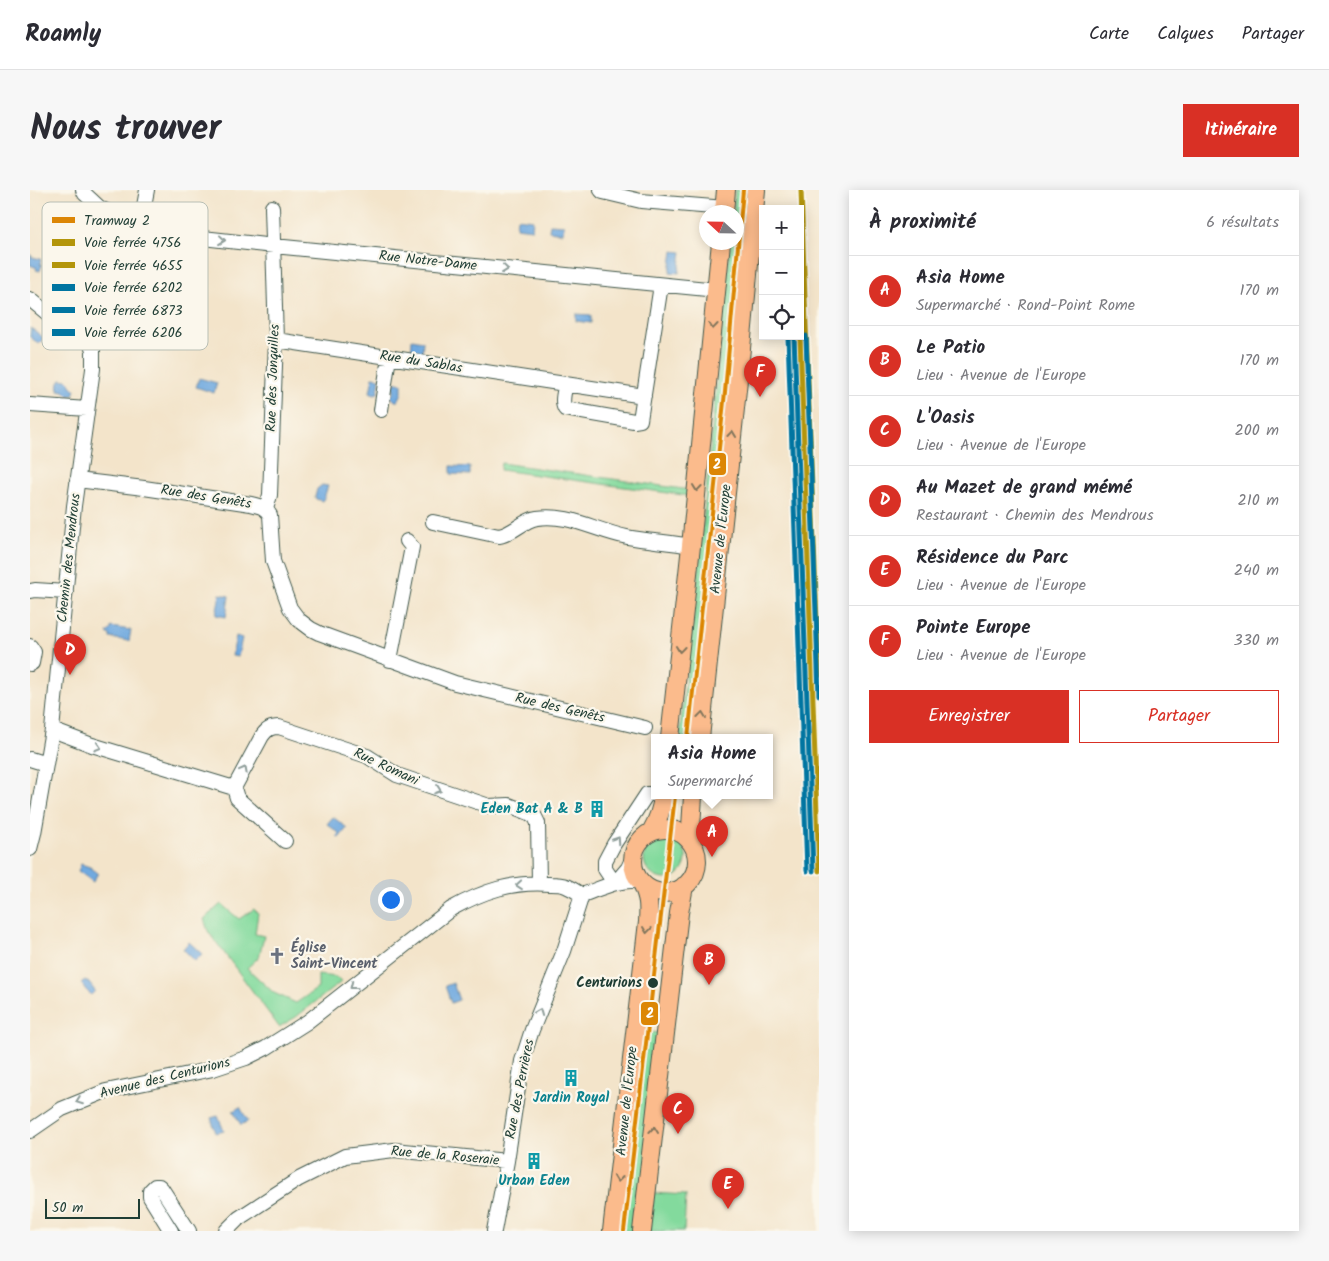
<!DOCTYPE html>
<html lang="fr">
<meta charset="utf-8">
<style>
body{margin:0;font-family:Kalam,sans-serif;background:#f7f7f7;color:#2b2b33}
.controls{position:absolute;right:15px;top:15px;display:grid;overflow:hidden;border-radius:0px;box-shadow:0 2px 12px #0003}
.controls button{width:45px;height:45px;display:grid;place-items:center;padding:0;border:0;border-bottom:1px solid #e1e1e2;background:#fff;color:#2b2b33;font:25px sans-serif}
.compass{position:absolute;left:669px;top:15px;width:45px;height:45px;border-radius:50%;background:#fff;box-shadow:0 2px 12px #0003;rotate:292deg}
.scale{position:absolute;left:15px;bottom:12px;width:95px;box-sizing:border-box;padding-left:5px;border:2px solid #1f3d34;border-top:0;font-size:14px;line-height:18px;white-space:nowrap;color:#1f3d34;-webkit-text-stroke:4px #fbf7ec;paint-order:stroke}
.you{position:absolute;left:360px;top:709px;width:18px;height:18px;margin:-12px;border:4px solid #fff;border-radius:50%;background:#1a73e8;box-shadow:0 0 0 8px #1a73e833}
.badge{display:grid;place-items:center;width:32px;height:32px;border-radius:50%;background:#d93025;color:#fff;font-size:16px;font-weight:700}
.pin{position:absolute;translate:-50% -41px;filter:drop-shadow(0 1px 2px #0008)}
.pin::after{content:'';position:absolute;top:26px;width:18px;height:15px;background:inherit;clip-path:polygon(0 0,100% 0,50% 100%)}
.popup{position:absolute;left:621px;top:544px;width:122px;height:65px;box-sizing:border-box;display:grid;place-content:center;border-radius:0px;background:#fff;filter:drop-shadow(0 1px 4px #0005);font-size:16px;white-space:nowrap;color:#7c7c81}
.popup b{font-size:19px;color:#2b2b33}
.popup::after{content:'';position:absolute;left:50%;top:100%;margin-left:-10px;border:10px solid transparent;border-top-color:#fff}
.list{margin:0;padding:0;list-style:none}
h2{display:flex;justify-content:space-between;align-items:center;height:65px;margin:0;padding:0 20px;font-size:21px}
h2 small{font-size:16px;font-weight:400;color:#7c7c81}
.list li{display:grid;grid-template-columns:32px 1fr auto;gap:15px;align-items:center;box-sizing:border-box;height:70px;padding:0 20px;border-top:1px solid #e1e1e2}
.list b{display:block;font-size:19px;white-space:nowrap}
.list p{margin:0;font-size:16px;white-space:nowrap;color:#7c7c81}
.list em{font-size:16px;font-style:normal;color:#7c7c81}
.actions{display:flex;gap:10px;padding:15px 20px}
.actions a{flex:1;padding:11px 0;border:1px solid #d93025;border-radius:0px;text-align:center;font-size:18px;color:#d93025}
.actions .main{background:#d93025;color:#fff}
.icon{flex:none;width:28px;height:28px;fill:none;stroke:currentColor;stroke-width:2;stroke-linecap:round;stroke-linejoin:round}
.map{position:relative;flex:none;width:789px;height:1041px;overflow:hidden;border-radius:0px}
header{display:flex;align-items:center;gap:30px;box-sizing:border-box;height:70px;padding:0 25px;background:#fff;border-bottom:1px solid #e1e1e2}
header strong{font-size:24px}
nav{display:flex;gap:28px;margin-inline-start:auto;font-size:18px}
.intro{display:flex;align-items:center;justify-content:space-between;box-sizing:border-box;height:120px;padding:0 30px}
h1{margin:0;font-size:35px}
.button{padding:12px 22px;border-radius:0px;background:#d93025;color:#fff;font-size:18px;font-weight:700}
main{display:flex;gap:30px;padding:0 30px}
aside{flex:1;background:#fff;border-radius:0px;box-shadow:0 2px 12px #0003}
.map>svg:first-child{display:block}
.green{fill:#83da9d;stroke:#518c68}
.water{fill:#70a9df;stroke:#48738a}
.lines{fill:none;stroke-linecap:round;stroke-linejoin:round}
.minor-casing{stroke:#3f564a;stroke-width:16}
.major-casing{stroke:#3f564a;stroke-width:20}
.minor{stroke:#fff;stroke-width:14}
.major{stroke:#fbbb8c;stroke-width:18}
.rail-1-casing{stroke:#fbf7ec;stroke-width:9}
.rail-2-casing{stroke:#fbf7ec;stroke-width:9}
.rail-3-casing{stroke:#fbf7ec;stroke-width:9}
.rail-4-casing{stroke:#fbf7ec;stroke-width:9}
.rail-5-casing{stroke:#fbf7ec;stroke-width:9}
.rail-1{stroke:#b3950a;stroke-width:5}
.rail-2{stroke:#b3950a;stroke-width:5}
.rail-3{stroke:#0075a1;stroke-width:5}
.rail-4{stroke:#0075a1;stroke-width:5}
.rail-5{stroke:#0075a1;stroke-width:5}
.tram-1-casing{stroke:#fbf7ec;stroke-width:8}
.tram-1{stroke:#dc8605;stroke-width:4}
.oneway{stroke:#8f9e9a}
.oneway2{stroke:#82765c}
.stop-dot{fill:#1f3d34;stroke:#fbf7ec;stroke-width:2}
.labels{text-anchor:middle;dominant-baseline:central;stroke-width:4.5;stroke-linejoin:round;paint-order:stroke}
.street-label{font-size:14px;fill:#1f3d34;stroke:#fbf7ec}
.culture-label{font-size:14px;font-weight:bold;fill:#0d838f;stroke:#fbf7ec}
.worship-label{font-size:14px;font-weight:bold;fill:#5b616d;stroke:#fbf7ec;text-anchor:start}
.stop-label{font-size:14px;font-weight:bold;fill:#1f3d34;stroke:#fbf7ec;text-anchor:end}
.key{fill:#fbf7ec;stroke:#b9bfb5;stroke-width:1}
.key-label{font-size:14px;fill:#1f3d34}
.line-badge{stroke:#fbf7ec;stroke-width:2}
.badge-label{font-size:14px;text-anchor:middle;font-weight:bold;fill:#fff}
</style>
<header>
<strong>Roamly</strong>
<nav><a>Carte</a><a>Calques</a><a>Partager</a></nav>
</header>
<div class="intro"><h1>Nous trouver</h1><a class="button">Itinéraire</a></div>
<main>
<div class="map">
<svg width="789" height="1041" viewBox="0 0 789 1041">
<rect width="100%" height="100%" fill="#fbf7ec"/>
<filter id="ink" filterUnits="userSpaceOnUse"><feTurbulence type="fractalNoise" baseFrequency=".02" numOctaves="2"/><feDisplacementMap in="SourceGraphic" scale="10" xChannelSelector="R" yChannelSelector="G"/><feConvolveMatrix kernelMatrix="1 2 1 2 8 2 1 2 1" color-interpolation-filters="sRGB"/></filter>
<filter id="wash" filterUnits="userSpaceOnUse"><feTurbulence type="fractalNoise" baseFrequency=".0096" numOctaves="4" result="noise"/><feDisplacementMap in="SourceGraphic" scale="20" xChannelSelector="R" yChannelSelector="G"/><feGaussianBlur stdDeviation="1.12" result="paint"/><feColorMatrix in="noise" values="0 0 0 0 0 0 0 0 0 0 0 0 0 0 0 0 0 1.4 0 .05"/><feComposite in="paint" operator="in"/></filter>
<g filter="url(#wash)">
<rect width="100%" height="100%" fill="#f3e4ca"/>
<path class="green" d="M705,0H717L678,400L661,548H649L668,385L700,53L706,52V22H703Z
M471,273L660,300V306L470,280Z
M614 668a21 21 0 1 1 42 0a21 21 0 1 1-42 0Z
M191,714L209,729L224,719L228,723L225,744L234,746L229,767L217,778L244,803L266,813L288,798V785L306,787L311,792L266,827L249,837L178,741L174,729Z
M610,841L632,843L609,1041H587Z
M622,1003L656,1005L654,1041H620Z"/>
<path class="water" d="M487,28L503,30L502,39L486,37Z
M520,34L534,35L533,43L519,41Z
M137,56L155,58L154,67L136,65Z
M643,61L652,62L649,83L640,82Z
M0,64L2,67L11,69L10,74L12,75L10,81L6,80L7,78L0,75Z
M546,124L561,125V133L546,131Z
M1,138L14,148L9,154L0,147Z
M382,149L393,151L392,164L381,162Z
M343,187L350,188L348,203L344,204L340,202Z
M169,188L187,193L184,203L166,197Z
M31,189L37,190L45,200L43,205L39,206L34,201L28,200L29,192Z
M366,192H369L372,194V203L368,211H365L361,207L364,201L363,196Z
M421,276L440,277V285L421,284Z
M292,295L298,296L294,308L292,311L286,309L285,307L287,299Z
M190,404L199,406L196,427L186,425Z
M81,437L101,440L99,451L80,448V445L77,443L81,439Z
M206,446L212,448L208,467L202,466Z
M303,627L317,638L309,648L307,647L309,643L297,634Z
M51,674L60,677L68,683L63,692L48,681Z
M159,752L172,764L165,771L153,759Z
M55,790L59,793L65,801L61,805L56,800L51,793Z
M423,793L429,810L421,813L415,796Z
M210,917L218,931L211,935L203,921Z
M188,926L194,941L186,943L181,928Z"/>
</g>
<g filter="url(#ink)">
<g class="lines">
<g class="minor-casing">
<path id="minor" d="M53,0L55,4L70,18L119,42L244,56L687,100
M571,0L573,2L611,11L695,18
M0,109L28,132L57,143
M76,116L88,124L108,127L134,135
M57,143L76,116L110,37L117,0
M246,150L614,206
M536,194C534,202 531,212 535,219L604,231L610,230L631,95
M0,215L57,219
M351,220L359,167
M47,290L114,298L221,314C230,316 235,317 240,325L243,371L260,418L269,430L281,439L289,443L425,493L615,538
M236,319L240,305L246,150L242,17
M403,332L469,346C483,344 493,330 507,328C538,323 566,341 597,347C618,351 640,352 661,356
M0,401L5,400L36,402
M0,456L4,462L2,473L0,474
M360,470L382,357L377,351
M22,540L62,555L204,598L232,546C237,539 241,537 249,537L337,566L367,585L459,616L479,615L499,623L505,627L508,633L509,693
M0,569L16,574
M204,598L207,608L255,651
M0,659L4,643L22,540L44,316L63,179V160L57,143
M586,692L598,678L603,667
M583,693L579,685L575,679V671L584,654L617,604H624
M552,705C572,698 590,688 611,692
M0,941L32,919L76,901L183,879L216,868L236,858L277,832L421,719C453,701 483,691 520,694C525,694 531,694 536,696C541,698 547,702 552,705
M141,1041L120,1007V1001L125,996H129L132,999L159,1041
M196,1041L209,1028L269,989L315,966L364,960L477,971
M464,1041L477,971L492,871L502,840L534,761L552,705"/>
</g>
<g class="major-casing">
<path id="major" d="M694,22L696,0
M640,548L661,356L691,52
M670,548L708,190L726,0
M603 671a32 32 0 1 1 64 0a32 32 0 1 1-64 0Z
M621,642C628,630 632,619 633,606
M662,654L661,637L663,606
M582,1041L618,732C619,715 619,709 612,693
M612,1041L649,723L654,696"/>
</g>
<use href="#minor" class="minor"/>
<use href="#major" class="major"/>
<g class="rail-1-casing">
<path id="rail-1" d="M771,0L789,486"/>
</g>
<g class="rail-2-casing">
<path id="rail-2" d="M770,146L789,681"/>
</g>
<g class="rail-3-casing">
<path id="rail-3" d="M764,146L783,681"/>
</g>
<g class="rail-4-casing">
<path id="rail-4" d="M776,146L789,505"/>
</g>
<g class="rail-5-casing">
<path id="rail-5" d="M758,146L777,681"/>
</g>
<use href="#rail-1" class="rail-1"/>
<use href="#rail-2" class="rail-2"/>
<use href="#rail-3" class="rail-3"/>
<use href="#rail-4" class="rail-4"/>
<use href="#rail-5" class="rail-5"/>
<g class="tram-1-casing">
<path id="tram-1" d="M658,548L695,202L713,0
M594,1041L645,606"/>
</g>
<use href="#tram-1" class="tram-1"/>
</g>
<defs><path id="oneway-chevron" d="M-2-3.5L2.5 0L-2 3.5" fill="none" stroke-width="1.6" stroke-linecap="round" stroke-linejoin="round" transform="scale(1.25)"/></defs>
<g class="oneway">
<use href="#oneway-chevron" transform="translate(192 50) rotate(6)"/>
<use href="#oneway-chevron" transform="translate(475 79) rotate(6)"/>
<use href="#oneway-chevron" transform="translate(68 557) rotate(17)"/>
<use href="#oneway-chevron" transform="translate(214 580) rotate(-62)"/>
<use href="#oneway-chevron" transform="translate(408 600) rotate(19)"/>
<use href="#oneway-chevron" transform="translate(587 650) rotate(-57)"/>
<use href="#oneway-chevron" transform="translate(489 695) rotate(175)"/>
<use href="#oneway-chevron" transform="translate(323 796) rotate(142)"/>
<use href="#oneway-chevron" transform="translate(509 822) rotate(-68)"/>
<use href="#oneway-chevron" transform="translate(49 911) rotate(159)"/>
</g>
<g class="oneway2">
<use href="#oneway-chevron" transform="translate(683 136) rotate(96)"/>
<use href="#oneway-chevron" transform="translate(702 244) rotate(-84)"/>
<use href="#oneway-chevron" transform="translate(667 298) rotate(96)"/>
<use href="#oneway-chevron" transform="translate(650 459) rotate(96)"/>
<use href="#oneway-chevron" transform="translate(672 525) rotate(-83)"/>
<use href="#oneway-chevron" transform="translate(617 740) rotate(97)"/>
<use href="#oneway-chevron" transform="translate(624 940) rotate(-83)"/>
<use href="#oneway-chevron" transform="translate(588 989) rotate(96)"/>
</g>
</g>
<defs>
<g id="building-bare" transform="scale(1.35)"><path d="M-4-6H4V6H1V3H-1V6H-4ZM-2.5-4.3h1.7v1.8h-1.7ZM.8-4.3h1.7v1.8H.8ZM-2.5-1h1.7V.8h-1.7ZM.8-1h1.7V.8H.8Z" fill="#0f9aa8" stroke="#fbf7ec" stroke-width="2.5" paint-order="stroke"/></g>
<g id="church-bare" transform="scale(1.35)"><path d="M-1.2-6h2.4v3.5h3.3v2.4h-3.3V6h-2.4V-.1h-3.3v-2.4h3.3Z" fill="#6b7280" stroke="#fbf7ec" stroke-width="2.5" paint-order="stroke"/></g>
</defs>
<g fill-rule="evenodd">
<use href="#building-bare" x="567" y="619"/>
<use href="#church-bare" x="247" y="766"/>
<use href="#building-bare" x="541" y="888"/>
<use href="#building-bare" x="504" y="971"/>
</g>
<circle class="stop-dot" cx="623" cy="793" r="6"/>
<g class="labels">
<g class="street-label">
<text transform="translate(398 71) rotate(6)">Rue Notre-Dame</text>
<text transform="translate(391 172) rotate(9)">Rue du Sablas</text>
<text transform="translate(243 188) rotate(-88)">Rue des Jonquilles</text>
<text transform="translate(176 307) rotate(9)">Rue des Genêts</text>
<text transform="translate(691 349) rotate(-84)">Avenue de l'Europe</text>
<text transform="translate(39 368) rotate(-84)">Chemin des Mendrous</text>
<text transform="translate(530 518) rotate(13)">Rue des Genêts</text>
<text transform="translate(356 577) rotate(25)">Rue Romani</text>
<text transform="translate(135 888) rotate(-14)">Avenue des Centurions</text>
<text transform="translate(490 899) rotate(-79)">Rue des Perrières</text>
<text transform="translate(597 911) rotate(-84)">Avenue de l'Europe</text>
<text transform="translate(415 966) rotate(5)">Rue de la Roseraie</text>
</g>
<g class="culture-label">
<text x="553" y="619" text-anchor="end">Eden Bat A &amp; B</text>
<text x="541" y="908">Jardin Royal</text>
<text x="504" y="991">Urban Eden</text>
</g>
<g class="worship-label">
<text x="261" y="758">Église<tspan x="261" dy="16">Saint-Vincent</tspan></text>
</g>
<g class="stop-label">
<text x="612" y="793">Centurions</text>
</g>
</g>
<rect x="12" y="12" width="166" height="148" rx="8" class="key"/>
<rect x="22" y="27" width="23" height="6" fill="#dc8605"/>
<rect x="22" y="49" width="23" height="7" fill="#b3950a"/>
<rect x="22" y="72" width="23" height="6" fill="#b3950a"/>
<rect x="22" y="94" width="23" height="7" fill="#0075a1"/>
<rect x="22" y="117" width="23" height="6" fill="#0075a1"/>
<rect x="22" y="139" width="23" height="7" fill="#0075a1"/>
<g class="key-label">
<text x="54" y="35">Tramway 2</text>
<text x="54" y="57">Voie ferrée 4756</text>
<text x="54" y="80">Voie ferrée 4655</text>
<text x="54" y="102">Voie ferrée 6202</text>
<text x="54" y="125">Voie ferrée 6873</text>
<text x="54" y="147">Voie ferrée 6206</text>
</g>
<g class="line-badge">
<rect x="678" y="262" width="19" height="24" rx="5" fill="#dc8605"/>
<rect x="610" y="811" width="19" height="25" rx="5" fill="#dc8605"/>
</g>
<g class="badge-label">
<text x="687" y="279">2</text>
<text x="620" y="828">2</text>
</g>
</svg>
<div class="controls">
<button>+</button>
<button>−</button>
<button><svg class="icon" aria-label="locate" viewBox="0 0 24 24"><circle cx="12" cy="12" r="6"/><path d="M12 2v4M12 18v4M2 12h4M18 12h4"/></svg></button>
</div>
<svg class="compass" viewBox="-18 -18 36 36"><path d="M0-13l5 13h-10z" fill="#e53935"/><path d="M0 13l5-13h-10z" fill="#7c7c81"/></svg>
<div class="scale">50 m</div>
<div class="you"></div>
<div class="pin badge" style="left:682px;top:667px">A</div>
<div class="popup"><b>Asia Home</b>Supermarché</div>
<div class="pin badge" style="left:679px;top:795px">B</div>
<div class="pin badge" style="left:648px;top:944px">C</div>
<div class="pin badge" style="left:40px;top:485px">D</div>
<div class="pin badge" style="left:698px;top:1019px">E</div>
<div class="pin badge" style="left:730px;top:207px">F</div>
</div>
<aside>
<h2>À proximité<small>6 résultats</small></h2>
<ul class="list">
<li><span class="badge">A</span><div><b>Asia Home</b><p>Supermarché · Rond-Point Rome</p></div><em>170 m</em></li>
<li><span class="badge">B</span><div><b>Le Patio</b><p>Lieu · Avenue de l'Europe</p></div><em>170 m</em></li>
<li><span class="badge">C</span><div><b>L'Oasis</b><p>Lieu · Avenue de l'Europe</p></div><em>200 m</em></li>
<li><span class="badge">D</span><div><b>Au Mazet de grand mémé</b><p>Restaurant · Chemin des Mendrous</p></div><em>210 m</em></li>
<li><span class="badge">E</span><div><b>Résidence du Parc</b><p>Lieu · Avenue de l'Europe</p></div><em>240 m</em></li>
<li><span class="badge">F</span><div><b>Pointe Europe</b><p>Lieu · Avenue de l'Europe</p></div><em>330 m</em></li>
</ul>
<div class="actions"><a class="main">Enregistrer</a><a>Partager</a></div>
</aside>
</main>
